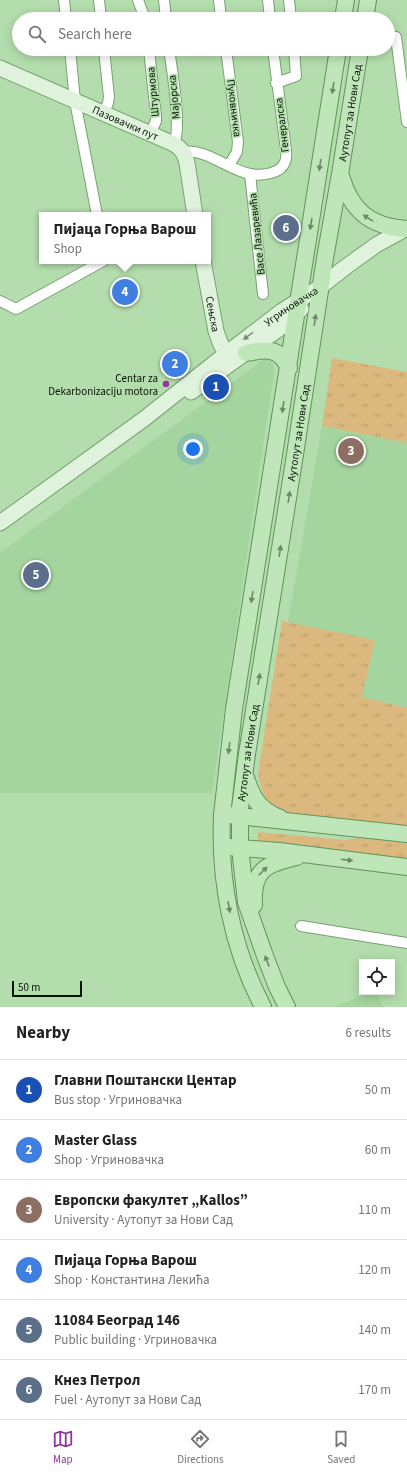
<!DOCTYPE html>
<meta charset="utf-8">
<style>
body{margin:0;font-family:"Source Sans 3",sans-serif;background:#f2f2f2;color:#222}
.controls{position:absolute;right:12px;bottom:12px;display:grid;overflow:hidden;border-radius:0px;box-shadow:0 2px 10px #0003}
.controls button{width:36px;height:36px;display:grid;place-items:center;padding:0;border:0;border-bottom:1px solid #e0e0e0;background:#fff;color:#222;font:20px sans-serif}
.scale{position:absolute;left:12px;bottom:10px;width:70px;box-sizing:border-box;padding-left:4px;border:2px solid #071505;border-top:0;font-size:11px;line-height:14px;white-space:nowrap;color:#071505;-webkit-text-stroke:3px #b3ddac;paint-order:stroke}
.you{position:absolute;left:193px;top:449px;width:14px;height:14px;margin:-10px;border:3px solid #fff;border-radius:50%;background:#1a73e8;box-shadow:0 0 0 6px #1a73e833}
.badge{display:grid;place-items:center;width:26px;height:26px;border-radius:50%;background:#9035a0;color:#fff;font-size:13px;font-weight:700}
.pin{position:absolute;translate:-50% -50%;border:2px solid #fff;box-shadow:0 1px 4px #0006}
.popup{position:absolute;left:39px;top:212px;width:172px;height:52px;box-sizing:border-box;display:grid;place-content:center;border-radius:0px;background:#fff;filter:drop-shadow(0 1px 3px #0005);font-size:13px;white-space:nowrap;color:#767676}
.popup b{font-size:15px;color:#222}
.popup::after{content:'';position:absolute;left:50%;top:100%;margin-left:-8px;border:8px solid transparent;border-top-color:#fff}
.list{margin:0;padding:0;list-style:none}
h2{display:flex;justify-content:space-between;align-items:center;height:52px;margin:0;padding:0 16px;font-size:17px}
h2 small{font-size:13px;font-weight:400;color:#767676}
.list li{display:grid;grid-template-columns:26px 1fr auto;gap:12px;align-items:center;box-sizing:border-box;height:60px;padding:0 16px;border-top:1px solid #e0e0e0}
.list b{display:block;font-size:15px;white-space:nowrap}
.list p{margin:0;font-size:13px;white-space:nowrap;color:#767676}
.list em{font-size:13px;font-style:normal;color:#767676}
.icon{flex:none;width:22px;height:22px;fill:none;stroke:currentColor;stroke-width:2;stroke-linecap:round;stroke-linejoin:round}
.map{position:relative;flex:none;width:407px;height:1007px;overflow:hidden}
.search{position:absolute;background:#fff;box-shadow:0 2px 10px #0003;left:12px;right:12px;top:12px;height:44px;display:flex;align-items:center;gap:10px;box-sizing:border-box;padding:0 14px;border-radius:22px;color:#767676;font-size:15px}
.sheet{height:412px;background:#fff}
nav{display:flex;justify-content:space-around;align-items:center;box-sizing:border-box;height:56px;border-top:1px solid #e0e0e0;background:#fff;font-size:11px;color:#767676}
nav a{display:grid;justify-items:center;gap:2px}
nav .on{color:#9035a0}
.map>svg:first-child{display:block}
.built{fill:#a5d59e}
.grass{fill:url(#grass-tufts)}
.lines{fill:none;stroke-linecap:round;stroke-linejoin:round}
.street-casing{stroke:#79a173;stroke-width:12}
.secondary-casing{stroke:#79a173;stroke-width:17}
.primary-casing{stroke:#62925b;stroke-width:18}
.street{stroke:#fff;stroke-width:10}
.secondary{stroke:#dff3dc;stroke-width:15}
.primary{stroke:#bee6b8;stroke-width:16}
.oneway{fill:#6c8867}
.oneway2{fill:#7e8f7b}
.poi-dot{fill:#9035a0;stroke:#b3ddac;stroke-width:1.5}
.labels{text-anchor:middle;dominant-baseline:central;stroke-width:3.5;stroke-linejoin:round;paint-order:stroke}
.street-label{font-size:11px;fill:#071505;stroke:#b3ddac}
.poi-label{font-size:11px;fill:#071505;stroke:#b3ddac;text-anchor:end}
</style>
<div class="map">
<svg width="407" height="1007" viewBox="0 0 407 1007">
<defs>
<pattern id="grass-tufts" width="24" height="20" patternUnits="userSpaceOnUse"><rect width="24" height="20" fill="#dbb97e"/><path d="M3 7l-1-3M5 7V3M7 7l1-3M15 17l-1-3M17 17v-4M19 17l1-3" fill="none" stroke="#ba9e6b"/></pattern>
</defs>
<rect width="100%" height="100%" fill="#b3ddac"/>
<path class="built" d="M263,360H269L274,364V372L212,793H0V553Z
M322,426L407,443V708L362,697L288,622Z
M369,992H376L383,1007H336Z"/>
<path class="grass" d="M332,358L407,372V443L322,426Z
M282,621L375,640L362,697L407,708V826L294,815C267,806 263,801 258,773Z
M258,832L345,840L357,838L407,843V860L258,842Z"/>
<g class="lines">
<g class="street-casing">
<path id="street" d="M64,0L66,19
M99,0L101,19
M138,0L145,19
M164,0L166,19
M219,0L221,19
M268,0L270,19
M289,0L291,19
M396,37L407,122
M70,49L75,101L97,215
M149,49L156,116V121L150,134
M169,49C172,70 182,127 174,144
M226,49L238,142L237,152L229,165
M276,83L296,76L294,49
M104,113L108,103L109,97L104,49
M184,152C205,148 229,170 250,174C261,176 281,174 285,162C287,158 286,154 286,150L273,49
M250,174L263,294
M0,301L16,309L103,261
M301,926L407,943"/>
</g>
<g class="secondary-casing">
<g id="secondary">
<path id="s1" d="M0,68L174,144C182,149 185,154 187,163L195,215"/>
<path id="s2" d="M203,261L216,331L221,345L232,360"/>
<path d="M191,392L276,331L290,320L301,309"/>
<path id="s3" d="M0,523L144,419L227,353L282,311L320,287L343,269L376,245L407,228"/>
</g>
</g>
<g class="primary-casing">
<g id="primary">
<path d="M343,19L346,0"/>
<path d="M365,19L368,0"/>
<path d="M341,176C351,210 369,226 405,229"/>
<path d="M246,353C267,349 279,347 289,368"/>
<path d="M245,775C252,796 257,809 280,818"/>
<path d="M229,815L407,834"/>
<path d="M229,847L279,851L407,867"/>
<path d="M254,905C252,870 265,864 297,857"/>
<path d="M263,1007C232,948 219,881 222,815L234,709L338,49"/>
<path id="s4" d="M287,1007L277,987L265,956L246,902L240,848V808L247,754L294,461L325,258L340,174L360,49"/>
</g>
</g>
<use href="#street" class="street"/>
<use href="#secondary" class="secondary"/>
<use href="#primary" class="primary"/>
</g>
<defs><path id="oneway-solid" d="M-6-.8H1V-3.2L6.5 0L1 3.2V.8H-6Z"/></defs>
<g class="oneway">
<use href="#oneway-solid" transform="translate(333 88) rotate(99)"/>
<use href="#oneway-solid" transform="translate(320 165) rotate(99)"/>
<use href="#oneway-solid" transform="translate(368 218) rotate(-148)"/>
<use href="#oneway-solid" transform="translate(311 224) rotate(99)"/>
<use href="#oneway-solid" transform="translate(315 320) rotate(-82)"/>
<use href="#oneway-solid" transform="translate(283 407) rotate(99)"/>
<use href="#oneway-solid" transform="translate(289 497) rotate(-81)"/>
<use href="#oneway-solid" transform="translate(280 551) rotate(-81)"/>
<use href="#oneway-solid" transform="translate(252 597) rotate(99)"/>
<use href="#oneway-solid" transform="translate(259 679) rotate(-80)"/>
<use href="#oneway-solid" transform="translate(229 748) rotate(97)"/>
<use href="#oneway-solid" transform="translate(347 860) rotate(7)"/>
<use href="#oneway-solid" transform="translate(263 871) rotate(-45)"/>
<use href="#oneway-solid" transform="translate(229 907) rotate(80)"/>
<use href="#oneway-solid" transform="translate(267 961) rotate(-111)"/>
</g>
<use class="oneway2" href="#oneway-solid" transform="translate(248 336) rotate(143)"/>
<circle class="poi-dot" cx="166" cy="384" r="4"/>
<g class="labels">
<g class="street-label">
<text transform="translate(153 92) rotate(-95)">Штурмова</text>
<text transform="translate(174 97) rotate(-95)">Мајорска</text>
<text transform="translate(234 108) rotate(83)">Пуковничка</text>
<text stroke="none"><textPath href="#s4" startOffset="911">Аутопут за Нови Сад</textPath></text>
<text stroke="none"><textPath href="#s1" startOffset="137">Пазовачки пут</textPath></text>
<text transform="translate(282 125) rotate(-97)">Генералска</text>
<text transform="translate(257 234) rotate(-96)">Васе Лазаревића</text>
<text stroke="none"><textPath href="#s3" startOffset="363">Угриновачка</textPath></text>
<text stroke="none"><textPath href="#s2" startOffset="54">Сењска</textPath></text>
<text stroke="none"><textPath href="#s4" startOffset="587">Аутопут за Нови Сад</textPath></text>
<text stroke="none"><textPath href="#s4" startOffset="263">Аутопут за Нови Сад</textPath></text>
</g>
<g class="poi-label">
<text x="158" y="378">Centar za<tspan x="158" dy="13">Dekarbonizaciju motora</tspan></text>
</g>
</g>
</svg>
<div class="controls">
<button><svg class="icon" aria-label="locate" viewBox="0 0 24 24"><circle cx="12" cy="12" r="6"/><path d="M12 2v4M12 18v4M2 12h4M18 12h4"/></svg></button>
</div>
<div class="scale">50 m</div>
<div class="you"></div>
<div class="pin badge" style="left:216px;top:387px;background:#1a4fb4">1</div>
<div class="pin badge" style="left:175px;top:364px;background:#3f7fe0">2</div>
<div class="pin badge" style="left:351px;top:451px;background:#8d6e63">3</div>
<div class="pin badge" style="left:125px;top:292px;background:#3f7fe0">4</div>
<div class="popup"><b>Пијаца Горња Варош</b>Shop</div>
<div class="pin badge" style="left:36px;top:575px;background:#5c6f8a">5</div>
<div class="pin badge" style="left:286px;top:228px;background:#5c6f8a">6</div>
<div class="search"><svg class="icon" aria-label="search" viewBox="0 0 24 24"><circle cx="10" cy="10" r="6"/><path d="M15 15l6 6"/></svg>Search here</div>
</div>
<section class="sheet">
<h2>Nearby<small>6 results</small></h2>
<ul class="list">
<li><span class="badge" style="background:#1a4fb4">1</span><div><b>Главни Поштански Центар</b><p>Bus stop · Угриновачка</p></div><em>50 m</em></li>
<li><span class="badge" style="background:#3f7fe0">2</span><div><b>Master Glass</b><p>Shop · Угриновачка</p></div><em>60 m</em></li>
<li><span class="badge" style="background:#8d6e63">3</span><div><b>Европски факултет „Kallos”</b><p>University · Аутопут за Нови Сад</p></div><em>110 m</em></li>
<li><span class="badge" style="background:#3f7fe0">4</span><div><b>Пијаца Горња Варош</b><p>Shop · Константина Лекића</p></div><em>120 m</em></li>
<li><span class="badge" style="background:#5c6f8a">5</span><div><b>11084 Београд 146</b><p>Public building · Угриновачка</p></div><em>140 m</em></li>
<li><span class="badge" style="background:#5c6f8a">6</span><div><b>Кнез Петрол</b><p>Fuel · Аутопут за Нови Сад</p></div><em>170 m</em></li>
</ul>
</section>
<nav>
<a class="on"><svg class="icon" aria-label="map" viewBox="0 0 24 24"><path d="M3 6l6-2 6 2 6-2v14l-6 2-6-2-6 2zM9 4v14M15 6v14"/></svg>Map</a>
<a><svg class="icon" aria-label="directions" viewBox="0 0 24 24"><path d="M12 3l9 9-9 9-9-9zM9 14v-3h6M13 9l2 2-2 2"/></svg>Directions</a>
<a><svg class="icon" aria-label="saved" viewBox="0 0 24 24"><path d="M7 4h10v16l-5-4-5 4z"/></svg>Saved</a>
</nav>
